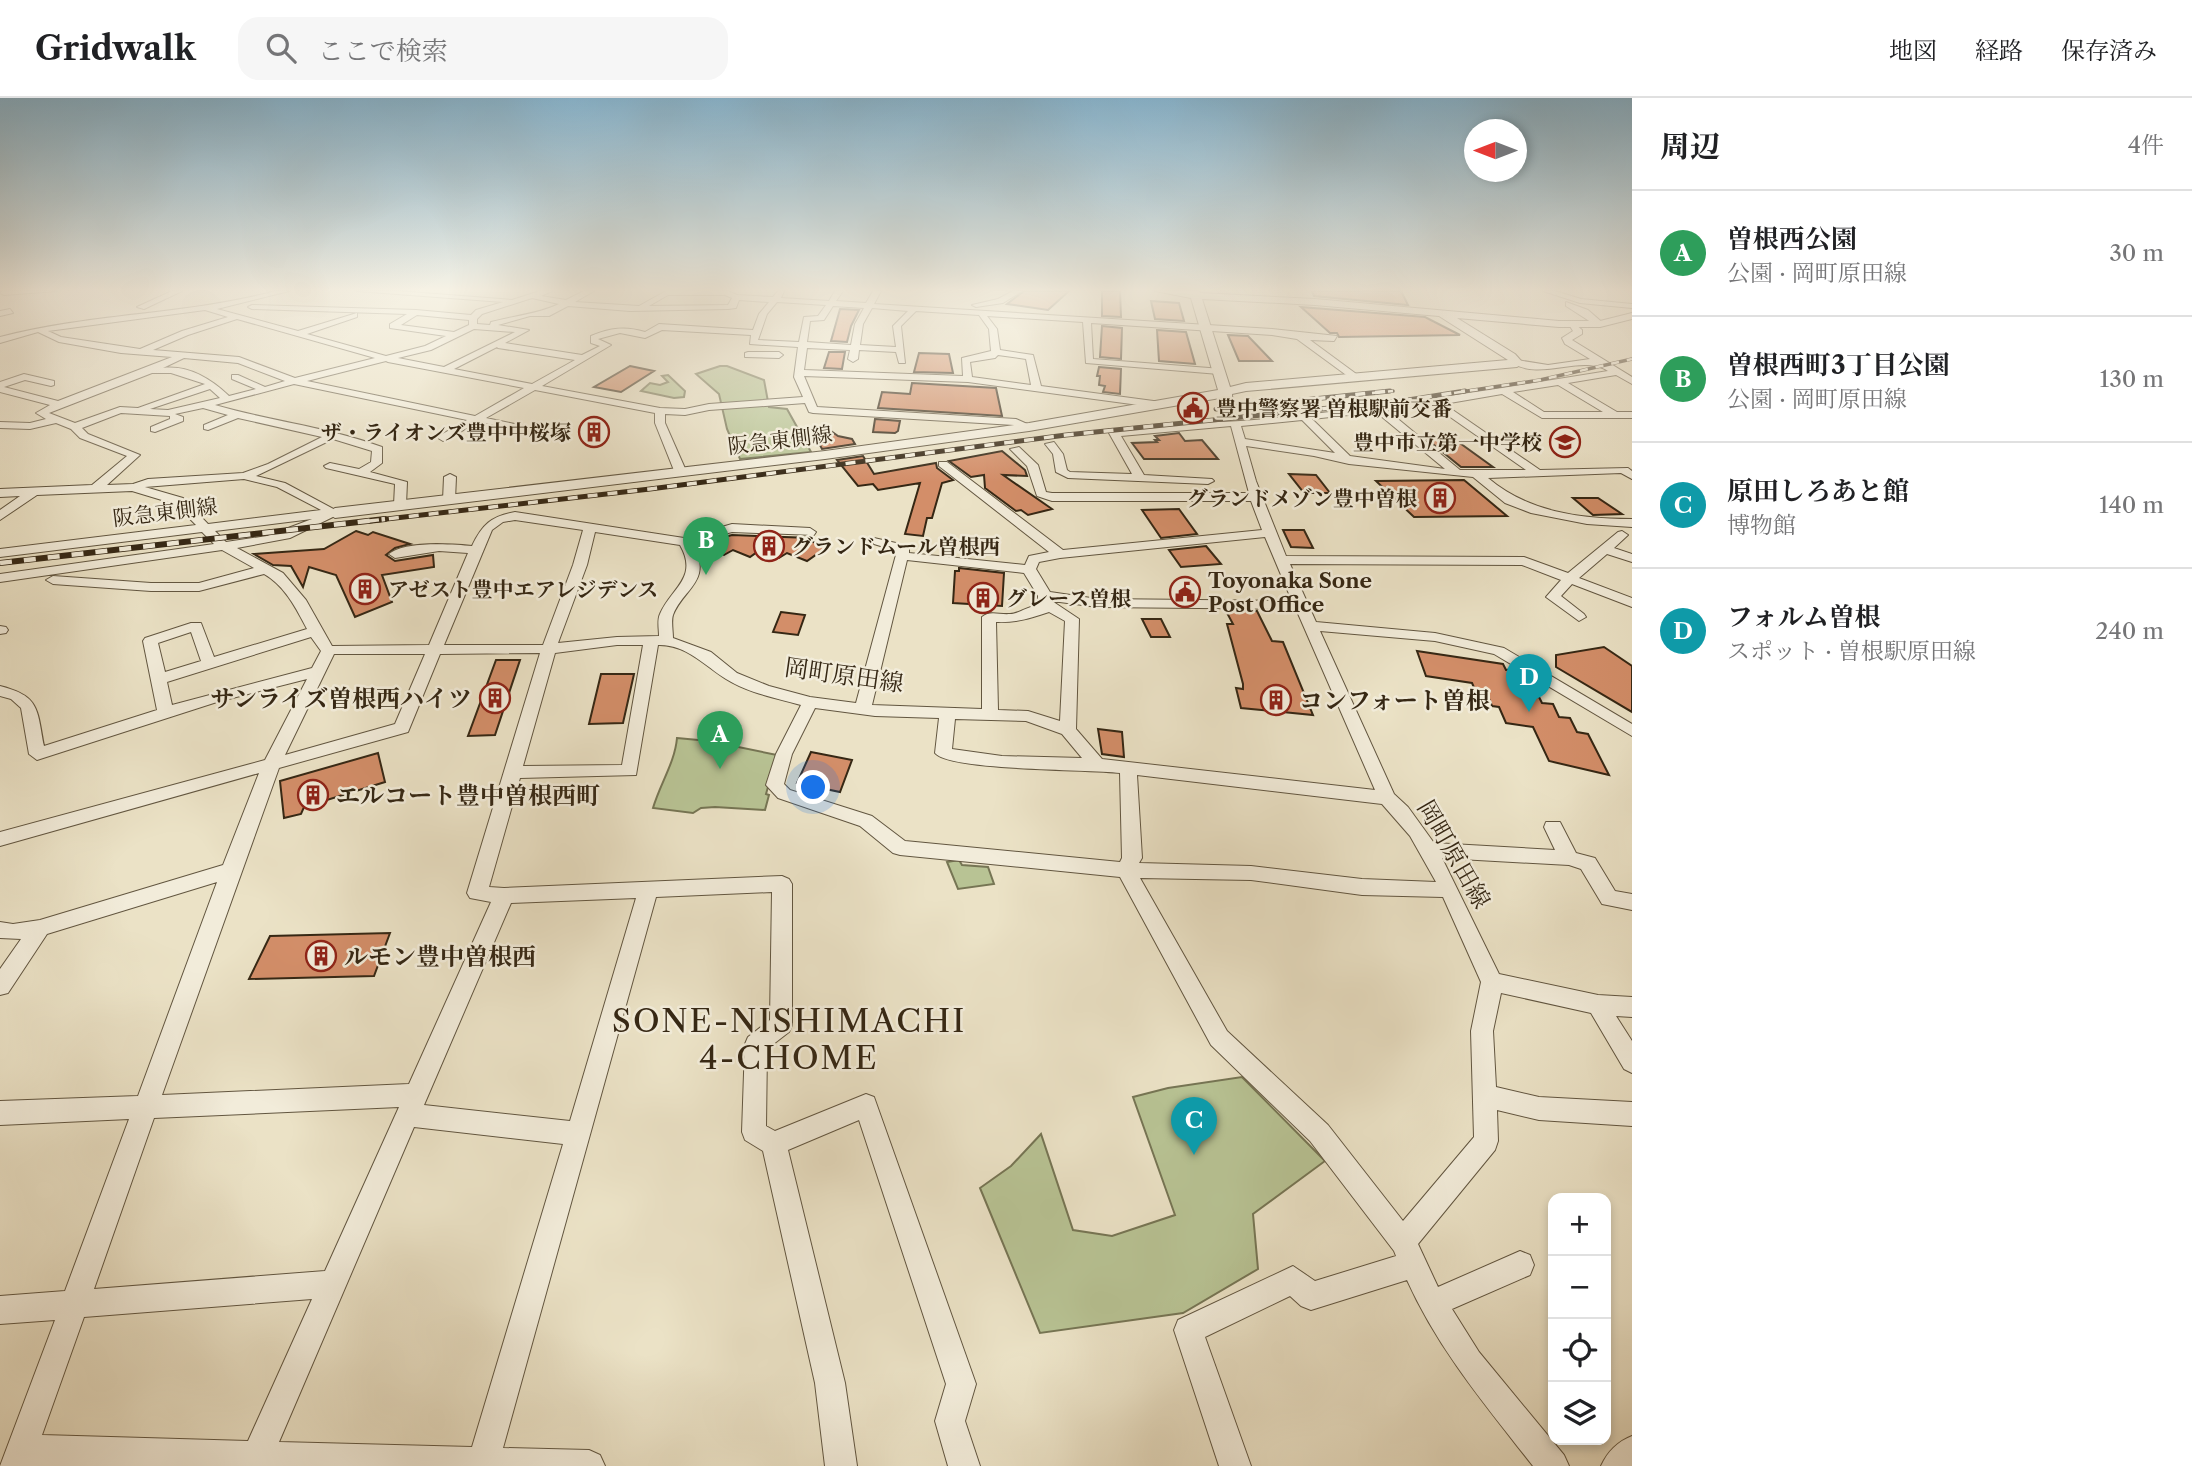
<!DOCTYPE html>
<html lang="ja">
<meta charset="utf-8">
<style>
body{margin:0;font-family:"Libre Caslon Text","Noto Serif JP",serif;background:#f6f6f6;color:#202124}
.controls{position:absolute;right:21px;bottom:21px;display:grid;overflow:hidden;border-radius:14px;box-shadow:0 4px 10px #0003}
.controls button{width:63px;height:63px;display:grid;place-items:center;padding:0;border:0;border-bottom:2px solid #e0e0e0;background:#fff;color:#202124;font:35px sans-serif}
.compass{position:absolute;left:1464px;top:21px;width:63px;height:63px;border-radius:50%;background:#fff;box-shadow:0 4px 10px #0003;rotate:270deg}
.you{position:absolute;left:814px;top:690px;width:24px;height:24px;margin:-18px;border:5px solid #fff;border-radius:50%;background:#1a73e8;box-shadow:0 0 0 10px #1a73e833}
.badge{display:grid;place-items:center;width:46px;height:46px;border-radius:50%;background:#b45309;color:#fff;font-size:23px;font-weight:700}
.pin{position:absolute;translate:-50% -58px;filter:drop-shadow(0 2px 4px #0008)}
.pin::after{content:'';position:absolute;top:37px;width:24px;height:21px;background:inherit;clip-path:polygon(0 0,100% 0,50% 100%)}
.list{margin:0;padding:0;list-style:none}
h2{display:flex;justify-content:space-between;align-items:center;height:91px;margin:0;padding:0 28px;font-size:30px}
h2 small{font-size:23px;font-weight:400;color:#757577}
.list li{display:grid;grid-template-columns:46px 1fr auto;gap:21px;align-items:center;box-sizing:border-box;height:126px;padding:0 28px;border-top:2px solid #e0e0e0}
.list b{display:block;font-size:26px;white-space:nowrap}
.list p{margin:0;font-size:23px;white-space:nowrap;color:#757577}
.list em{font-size:23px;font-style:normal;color:#757577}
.icon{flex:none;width:38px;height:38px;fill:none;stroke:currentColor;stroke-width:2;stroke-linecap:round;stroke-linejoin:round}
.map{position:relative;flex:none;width:1632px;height:1368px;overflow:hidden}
header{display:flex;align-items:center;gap:42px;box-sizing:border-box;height:98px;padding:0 35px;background:#fff;border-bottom:2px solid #e0e0e0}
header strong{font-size:33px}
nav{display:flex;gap:38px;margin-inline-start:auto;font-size:24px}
.search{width:490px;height:63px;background:#f6f6f6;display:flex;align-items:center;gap:18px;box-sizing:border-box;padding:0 24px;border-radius:21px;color:#757577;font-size:26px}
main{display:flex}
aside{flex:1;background:#fff}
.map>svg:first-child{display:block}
.green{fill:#b8c394;stroke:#767554;stroke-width:2}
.building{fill:#d38e69;stroke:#352714;stroke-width:2}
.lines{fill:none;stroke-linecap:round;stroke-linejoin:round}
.tertiary-tunnel{stroke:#c7bda2;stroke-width:14;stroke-dasharray:14 7;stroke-linecap:butt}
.minor-casing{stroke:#625640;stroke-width:2}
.tertiary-casing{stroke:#625640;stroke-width:2}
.minor{fill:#f2ecda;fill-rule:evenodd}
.tertiary{fill:#f2ecda;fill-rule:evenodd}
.rail-far2-casing{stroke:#352714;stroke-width:3.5}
.rail-far1-casing{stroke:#352714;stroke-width:5}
.rail-casing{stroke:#352714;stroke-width:6}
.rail-far2{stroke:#f2ecda;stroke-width:2.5;stroke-dasharray:8;stroke-linecap:butt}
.rail-far1{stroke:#f2ecda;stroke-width:3.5;stroke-dasharray:10;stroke-linecap:butt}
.rail{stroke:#f2ecda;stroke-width:4.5;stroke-dasharray:12;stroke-linecap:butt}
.labels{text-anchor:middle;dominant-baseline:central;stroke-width:5;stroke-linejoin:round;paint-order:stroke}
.far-poi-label{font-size:21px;font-weight:bold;fill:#352714;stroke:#f2ecda;text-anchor:start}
.far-street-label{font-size:21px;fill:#352714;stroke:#f2ecda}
.street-label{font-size:24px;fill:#352714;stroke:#f2ecda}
.poi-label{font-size:24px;font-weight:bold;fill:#352714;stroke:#f2ecda;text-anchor:start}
.near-neighbourhood-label{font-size:32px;letter-spacing:2px;fill:#352714;stroke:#f2ecda}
</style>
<header>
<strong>Gridwalk</strong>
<div class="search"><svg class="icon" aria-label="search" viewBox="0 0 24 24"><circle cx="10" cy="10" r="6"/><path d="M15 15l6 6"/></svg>ここで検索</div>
<nav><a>地図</a><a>経路</a><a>保存済み</a></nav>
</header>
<main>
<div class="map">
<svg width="1632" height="1368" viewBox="0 0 1632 1368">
<rect width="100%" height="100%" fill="#ebe2c6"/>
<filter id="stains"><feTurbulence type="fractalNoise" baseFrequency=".00286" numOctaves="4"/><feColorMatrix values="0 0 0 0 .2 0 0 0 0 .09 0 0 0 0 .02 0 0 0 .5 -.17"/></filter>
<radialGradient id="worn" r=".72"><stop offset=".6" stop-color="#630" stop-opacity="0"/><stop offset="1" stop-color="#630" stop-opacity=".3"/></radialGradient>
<path class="green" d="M720,268H727L764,282L769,309L787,311L811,354L740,361L727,331L719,296L696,276Z
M668,277L685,293L684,299L674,300L641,293L650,285L660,287L668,284L662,278Z
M677,640L709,643L777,657L766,696L769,697L765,712L715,709L701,710L693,715L653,710C660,686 675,664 677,640Z
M959,762L962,767L988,769L994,786L958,791L947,764Z
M1242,979L1325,1063L1253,1116L1258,1171L1183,1215L1040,1235L980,1090L1011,1068L1041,1036L1073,1132L1112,1138L1175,1117L1133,999L1168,990Z"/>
<path class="building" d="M1024,193H1069L1048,212L1007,206Z
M1102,193H1120L1121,219L1102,218Z
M1312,193H1401L1408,207L1314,198Z
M1151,203L1179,205L1184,223L1155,221Z
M1301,209L1425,219L1460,237L1339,239L1337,235H1330Z
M840,211L859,212L851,228L847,244L831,243Z
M1102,228L1122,230L1121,261L1100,259Z
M1157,232L1186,234L1195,266L1159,263Z
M1228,237L1248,238L1272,263H1239Z
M829,254H845L842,271L824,270Z
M919,255L949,256L953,275L914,274Z
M630,268L654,273L621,294L594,289Z
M1099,269L1121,271L1120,296L1103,294L1105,288L1099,287L1100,278H1097Z
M912,285L996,290L1002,318L878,310L882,294L910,296Z
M875,321L900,323L898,333L895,335L873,334Z
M831,333L838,338L852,341L855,346L822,351L813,334Z
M1179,335L1185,343L1202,342L1218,361H1144L1132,345L1157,344L1155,342H1159L1155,338Z
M1423,338H1450L1493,369H1461Z
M1002,353L1025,372L1027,378L1003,377L1052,411L1028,417L1021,412L1016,413L985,390L984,377L971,379L949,363Z
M863,358L874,376L936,365L937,370L953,382L942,385L932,420H927L923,438L905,436L920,385L878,392L873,386L858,388L837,362Z
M1289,376L1316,377L1330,395H1304Z
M1464,382L1507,418L1414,419L1376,383Z
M1573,400H1598L1622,416L1593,417Z
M1179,411L1197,436L1161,440L1142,412Z
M1283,432H1304L1313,450L1291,449Z
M356,433L368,437L373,434L410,446L395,450L386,457L395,463L433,457L434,469L382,477L392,504L355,519L336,477L309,469L303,489L291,468L273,467L254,456L324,451Z
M732,437L811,440L808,442L827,449L807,463L787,455L779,460L760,452L750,459L733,452L724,457L699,446Z
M1206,448L1221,466L1181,469L1169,452Z
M959,470L1004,475L1002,508L953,505L955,473H959Z
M1226,513H1257L1272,543L1283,544L1313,617L1241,610L1236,590L1243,591V586L1227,526H1233Z
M781,514L805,517L798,537L773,534Z
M1142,521H1161L1170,539H1151Z
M1604,549L1632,568V614L1556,569V557Z
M1417,553L1503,566L1506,572L1514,571L1524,591L1536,593L1542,605L1553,606L1559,619L1570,620L1577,634L1588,636L1609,677L1549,663L1533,629L1506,625L1499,609L1492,608L1487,596L1476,594L1472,585L1426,578Z
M496,562H520L495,637L468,638Z
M601,576H634L623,625L589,626Z
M1098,631L1122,634L1124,659L1102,656Z
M811,654L852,662L840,694L797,685Z
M378,655L385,684L304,709L301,716L284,720L280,683Z
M390,835L374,878L249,881L270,838Z"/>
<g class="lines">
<path class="tertiary-tunnel" d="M1227,300L1234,322"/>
<g class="minor-casing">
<path id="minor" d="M3,193H57L4,197L0,195Z
M172,193H182L144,211L137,209Z
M276,193H289L217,211L298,233L357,215V219L307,236L386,258L425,248L446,238L390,230V226L407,216L252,211L248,209L252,207L416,212L471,217L476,212L503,204L357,193H397L512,202L540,193H552L541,198L566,202L584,193H594L575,204L639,208L666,193H728L737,197L773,199L778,193H784L781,200L829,203L835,193H843L836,203L866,205L873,193H881L874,206L1272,231L1337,238L1334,243L1310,242L1359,278V282H1353L1297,241L1272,237L1091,225L1093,261L1222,271V275L1219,276L1086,265L1083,224L987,218L997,231L1000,252L1033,257L1041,288L1161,304L1166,307L1161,310L968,284L804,278L817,309L1016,321L1034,329L1029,332L1014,327L813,315L809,314L805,305L709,312L685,317L665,316V325L687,375L681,378L675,375L655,325V315L535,292L486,320L524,328V332L478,324L443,343L438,340L439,338L467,322L294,286L215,307C270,323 328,329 382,349V365L370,374L407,384L406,407L400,411L394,407L395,386L326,370L324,368L330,365L359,371L371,364L372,353L333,341L256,378L285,385L341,415L290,440L237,450L283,475L306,502L332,548L429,547L468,455L439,453L395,460L389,456C405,443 451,446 472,448C482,427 491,418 515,414L684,440L732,426L810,430L816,434L814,437L732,434L692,445C714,484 683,490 673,517C671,523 673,533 673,540L711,554L737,575L769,588L810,599L856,605L897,453L874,446V440L909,448V455L1025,467L1029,458L1049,454L939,368V364H947L1063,452L1262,432L1251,403H1052L1037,398L1027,368L1010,351L1019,349L1038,367L1046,394L1052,395H1249L1231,328L1121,338L1144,377L1212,381L1214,383L1208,386L1068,380L1056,374L1053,356L1045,346L1054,344L1063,356L1067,372L1070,374L1132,376L1109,335L1110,333C1157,323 1207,326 1254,322C1372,311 1491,292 1608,273C1581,256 1542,283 1512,265L1517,262L1548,267L1590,261L1565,246L1562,240L1573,233L1568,225H1574L1582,232V236L1572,242L1632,279V286L1616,277L1568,285L1617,314H1632V320H1542L1502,296L1444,306L1540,372L1628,370L1632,373V381L1621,375L1488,380C1528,414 1580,421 1632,421V429L1587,426L1531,415L1505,405L1473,379L1349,366L1314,358L1246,348L1256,383L1286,458L1524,459L1568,475L1618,434L1622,433L1628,437L1614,450L1632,456V464L1607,456L1579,480L1632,500V509L1572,486L1561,498L1584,516L1586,519L1579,523L1546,499L1561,482L1522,467L1290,466L1316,524L1435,535L1504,550L1632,626V638L1494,556L1435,543L1320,533L1394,696L1408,709L1434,745L1555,752L1544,729L1546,724H1560L1576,755L1595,760L1615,793L1632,796V812L1602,806L1581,771L1569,767L1442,760L1499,876L1598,897L1632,899V919L1616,918L1632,943V975L1624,971L1591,915L1501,895L1493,933L1496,989L1539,999L1632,1004V1028L1539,1022L1497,1012L1498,1043L1495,1052L1418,1146L1438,1189L1520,1153L1530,1157L1534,1167L1530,1177L1452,1211L1479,1254L1564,1357L1569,1368H1533C1486,1308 1438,1251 1407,1182L1311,1212L1301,1208L1290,1198L1205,1239L1251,1368H1219L1174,1232L1178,1222L1293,1168L1315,1183L1396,1158L1394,1153L1310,1043L1211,947L1120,779L900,757L893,755L860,728L778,700L766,687L776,656L801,607C776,600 748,595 726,581C705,568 686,546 658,547L636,677L520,680L489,789L504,790L782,778L789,781L792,786V927L789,934L767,951L766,1028L775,1033L866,996L874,999L976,1286L965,1323L980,1368H948L935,1323L946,1286L859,1022L788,1052L845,1285L857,1368H825L815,1285L763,1053L745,1042L742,1034L745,946L748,939L770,922L772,794L656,799L503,1350L589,1352L600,1357L605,1368H0L55,1222L0,1226V1198L65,1193L129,1021L0,1027V1003L138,998L217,784L47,836L8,895L0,897V871L21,841L0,840V824L13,826L40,822L223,767L259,675L0,748V734L265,662L307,581L217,604L37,662L29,656L21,610L11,601L0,598V588C40,598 37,611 44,648L157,612L143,543L145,540L191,525H201L214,559L307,531C296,510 285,488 264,476L199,493H151L53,486L46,482L53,478L151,485H199L254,470L222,452L0,484V476L214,446L202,434L0,459V451L196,427L175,406L132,393L37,397L0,422V412L20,398L0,399V391L92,387L127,358L80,340L71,331L56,325L30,331L0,330V324L30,325L46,321L36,315L50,307L0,294V284L24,276L54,283V287L51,288L25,282L4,289L58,303L172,259L121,255L59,244L38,234L0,245V239C91,215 186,217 276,193ZM668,197H725L732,200L728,207L649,208ZM532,200L559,206C539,216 513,218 491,224L490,227L477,226V221L482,216ZM739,202L769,204L759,216L753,232L659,226L645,234C625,228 610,230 591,238V245L600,248L582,257L505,245L529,232L498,227L530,218H549L568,208L630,213L728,211L736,210ZM777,204L826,207L818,218L804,219L799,244L758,242L767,216ZM833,208L864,210L855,226L851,247L807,244L810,223L824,222ZM872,210L908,213L893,228L896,249L860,247L863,226ZM205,212L228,219L182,233L140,251L61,239L48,233ZM916,213L979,217L989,231L991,253L962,260L963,278L804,272L807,250L850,252L848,261L853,264L858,261L859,252L896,254L899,265H905L901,228ZM417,217L469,222V227L454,234L401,227ZM237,221L375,260L295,280L239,259L153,252L188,237ZM474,231L515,234L444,269L398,260L431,252ZM662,232L751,237L750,246L798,249L794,279L803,299L709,306L685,311L660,310L542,288L611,247L598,241L620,235L645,240ZM497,249L498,250L575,262L532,286L454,271ZM998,257L1026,261L1031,287L972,279L970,264L995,260ZM184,260L238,265L285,283L265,289L238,277H232V281L256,291L229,298C211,281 189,267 163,270ZM386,263L388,264L524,290L475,318L307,283ZM152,275H171L205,286L138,310L120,309L75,325L49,315ZM1558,287L1603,314H1544L1513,294ZM210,291L220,300L168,312L150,311ZM1433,307L1526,372H1460L1387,312ZM203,310L228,317L204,327V331L208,332L238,320L322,339L268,366L243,375L148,381L133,386L107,387L140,357L88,336L82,330L121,315L170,318V321L151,329V333L155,334L183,323V319L175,316ZM1376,314L1445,371L1350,358L1312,321ZM1302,322L1335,355L1245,341L1241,328ZM244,381L277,389L321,412L208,426L183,400L145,389ZM312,421L267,438L226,444L215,433ZM515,422L583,432L573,467L543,547H444L492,432L503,424ZM595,434L680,447C699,480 671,490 660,516C657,522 659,531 659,538L617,539L558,545L587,467ZM1265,439L1292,503L1098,501L1050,494L1036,471L1039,464L1060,460ZM907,462L1024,475L1038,498L1037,508C1027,508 1019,516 1010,516C999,517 990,512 982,519V611L872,607ZM1052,503L1098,509L1296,511L1375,692L1102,661L1076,631L1079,521ZM1049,514L1065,523L1060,623L1028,613L998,612L996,524C1016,525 1031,520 1049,514ZM191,534L201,563L165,574L158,545ZM311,539L321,553L312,570L172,607L167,584ZM617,547H643L622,667L523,668L555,555ZM540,555L467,795L470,800L491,804L409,986L162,997L279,670L408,634L440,556ZM334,556H425L395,626L285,657ZM815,610L875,618L939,620L935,655C949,673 1089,671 1120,675L1122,760L1120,764L905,743L872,718L790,692L784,686L792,656ZM955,621L1026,623L1062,636L1082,660L1002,658L952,651ZM1137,677L1382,706L1410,738L1436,784L1362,781L1251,768L1139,765L1142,760ZM1140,780L1251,782L1362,797L1443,799L1481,884L1471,933L1474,1039L1403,1123L1328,1027L1227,933ZM636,800L570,1023L424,1007L511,805ZM399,1009L325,1173L94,1191L154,1020ZM414,1029L563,1046L472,1349L279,1344ZM312,1201L248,1343L42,1337L84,1219Z
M1013,193H1022L1003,205L976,209L972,207L998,201Z
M1543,193H1555L1581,201L1632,206V210L1580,205Z
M1566,204L1588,212L1604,226L1597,228L1566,208Z
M10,211L13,215L0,218V213Z
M748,254H779L783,257L779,260L745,259V255Z
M450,376L456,379L455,402L449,406L443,402L444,379Z
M0,528L6,529L8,532L6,535L0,536Z
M1632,1338V1368H1601C1608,1353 1617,1344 1632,1338Z"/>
</g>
<g class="tertiary-casing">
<path id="tertiary" d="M1155,193H1199L1200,195L1315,201L1559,223H1600L1632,215V221L1600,229H1559L1457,220L1515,256L1523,265L1517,269L1246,293L1232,296V303L1227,304L1220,300L1029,333L825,361L335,420L327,415L335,410L825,353L1029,325L1218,292L1191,200ZM1202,201L1315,207L1439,218L1508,262L1246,285L1230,289Z"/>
</g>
<use href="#minor" class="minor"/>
<use href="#tertiary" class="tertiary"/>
<g class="rail-far2-casing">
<path id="rail-far2" d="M1372,295L1393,293
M1454,295L1540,282L1632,261"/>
</g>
<g class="rail-far1-casing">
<path id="rail-far1" d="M1216,311L1390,293
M369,423L650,391L1066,337L1408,302L1465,293"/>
</g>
<g class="rail-casing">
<path id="rail" d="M0,465L385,421"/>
</g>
<use href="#rail-far2" class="rail-far2"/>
<use href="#rail-far1" class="rail-far1"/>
<use href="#rail" class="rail"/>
</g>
<linearGradient id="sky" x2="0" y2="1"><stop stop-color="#88b8d4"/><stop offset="0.5" stop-color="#f6f2e5"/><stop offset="1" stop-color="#f6f2e5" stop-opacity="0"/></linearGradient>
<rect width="1632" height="384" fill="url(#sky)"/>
<defs>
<g id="civic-ring" transform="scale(1.575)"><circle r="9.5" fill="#f2ecda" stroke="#8f2418" stroke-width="1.5"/><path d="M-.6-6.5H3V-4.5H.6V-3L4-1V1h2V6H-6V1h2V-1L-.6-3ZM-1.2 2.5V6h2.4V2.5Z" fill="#8f2418"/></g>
<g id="building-ring" transform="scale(1.575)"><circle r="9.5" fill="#f2ecda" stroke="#8f2418" stroke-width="1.5"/><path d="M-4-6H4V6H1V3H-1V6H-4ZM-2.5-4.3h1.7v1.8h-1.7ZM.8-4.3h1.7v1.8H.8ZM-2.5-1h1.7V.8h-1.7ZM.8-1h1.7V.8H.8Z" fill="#8f2418"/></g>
<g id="school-ring" transform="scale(1.575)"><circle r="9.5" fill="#f2ecda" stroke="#8f2418" stroke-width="1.5"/><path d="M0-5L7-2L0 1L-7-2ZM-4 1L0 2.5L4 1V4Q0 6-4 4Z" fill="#8f2418"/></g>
</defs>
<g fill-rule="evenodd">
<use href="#civic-ring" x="1193" y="310"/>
<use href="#building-ring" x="594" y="334"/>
<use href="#school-ring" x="1565" y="344"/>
<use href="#building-ring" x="1440" y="400"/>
<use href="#building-ring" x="769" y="448"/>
<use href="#building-ring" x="365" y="491"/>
<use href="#civic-ring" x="1185" y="494"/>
<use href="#building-ring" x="983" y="500"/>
<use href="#building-ring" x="495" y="600"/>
<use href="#building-ring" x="1276" y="602"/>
<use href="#building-ring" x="313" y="697"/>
<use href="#building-ring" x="321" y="858"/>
</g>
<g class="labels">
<g class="far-poi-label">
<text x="1216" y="310">豊中警察署 曽根駅前交番</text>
<text x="571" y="334" text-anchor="end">ザ・ライオンズ豊中中桜塚</text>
<text x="1542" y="344" text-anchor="end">豊中市立第一中学校</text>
<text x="1417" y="400" text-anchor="end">グランドメゾン豊中曽根</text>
<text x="792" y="448">グランドムール曽根西</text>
<text x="1208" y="482">Toyonaka Sone<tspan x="1208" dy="24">Post Office</tspan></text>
<text x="388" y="491">アゼスト豊中エアレジデンス</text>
<text x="1006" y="500">グレース曽根</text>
</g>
<g class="far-street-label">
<text transform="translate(780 342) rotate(-7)">阪急東側線</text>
<text transform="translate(165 414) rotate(-7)">阪急東側線</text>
</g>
<g class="street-label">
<text transform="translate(844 577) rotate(8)">岡町原田線</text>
<text transform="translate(1454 756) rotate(60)">岡町原田線</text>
</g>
<g class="poi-label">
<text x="472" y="600" text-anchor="end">サンライズ曽根西ハイツ</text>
<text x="1299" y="602">コンフォート曽根</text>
<text x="336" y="697">エルコート豊中曽根西町</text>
<text x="344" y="858">ルモン豊中曽根西</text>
</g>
<g class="near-neighbourhood-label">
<text x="789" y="922">SONE-NISHIMACHI<tspan x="789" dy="37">4-CHOME</tspan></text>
</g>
</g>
<rect width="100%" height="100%" filter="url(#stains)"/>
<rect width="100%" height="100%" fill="url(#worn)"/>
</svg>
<div class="controls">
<button>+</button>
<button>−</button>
<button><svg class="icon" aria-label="locate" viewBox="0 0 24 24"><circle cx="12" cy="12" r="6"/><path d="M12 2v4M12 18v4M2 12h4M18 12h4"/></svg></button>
<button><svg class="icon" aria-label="layers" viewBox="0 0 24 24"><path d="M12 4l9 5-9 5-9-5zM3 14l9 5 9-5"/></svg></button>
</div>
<svg class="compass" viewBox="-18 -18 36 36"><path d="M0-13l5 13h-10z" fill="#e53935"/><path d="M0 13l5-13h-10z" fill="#757577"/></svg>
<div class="you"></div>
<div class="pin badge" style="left:720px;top:671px;background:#2e9e5b">A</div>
<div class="pin badge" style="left:706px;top:477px;background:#2e9e5b">B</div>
<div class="pin badge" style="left:1194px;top:1057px;background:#0f9aa8">C</div>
<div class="pin badge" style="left:1529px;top:614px;background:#0f9aa8">D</div>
</div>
<aside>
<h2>周辺<small>4件</small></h2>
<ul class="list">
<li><span class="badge" style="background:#2e9e5b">A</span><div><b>曽根西公園</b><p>公園 · 岡町原田線</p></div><em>30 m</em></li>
<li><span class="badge" style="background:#2e9e5b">B</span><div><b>曽根西町3丁目公園</b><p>公園 · 岡町原田線</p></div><em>130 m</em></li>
<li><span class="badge" style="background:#0f9aa8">C</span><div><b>原田しろあと館</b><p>博物館</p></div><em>140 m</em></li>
<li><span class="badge" style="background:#0f9aa8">D</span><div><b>フォルム曽根</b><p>スポット · 曽根駅原田線</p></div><em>240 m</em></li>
</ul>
</aside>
</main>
